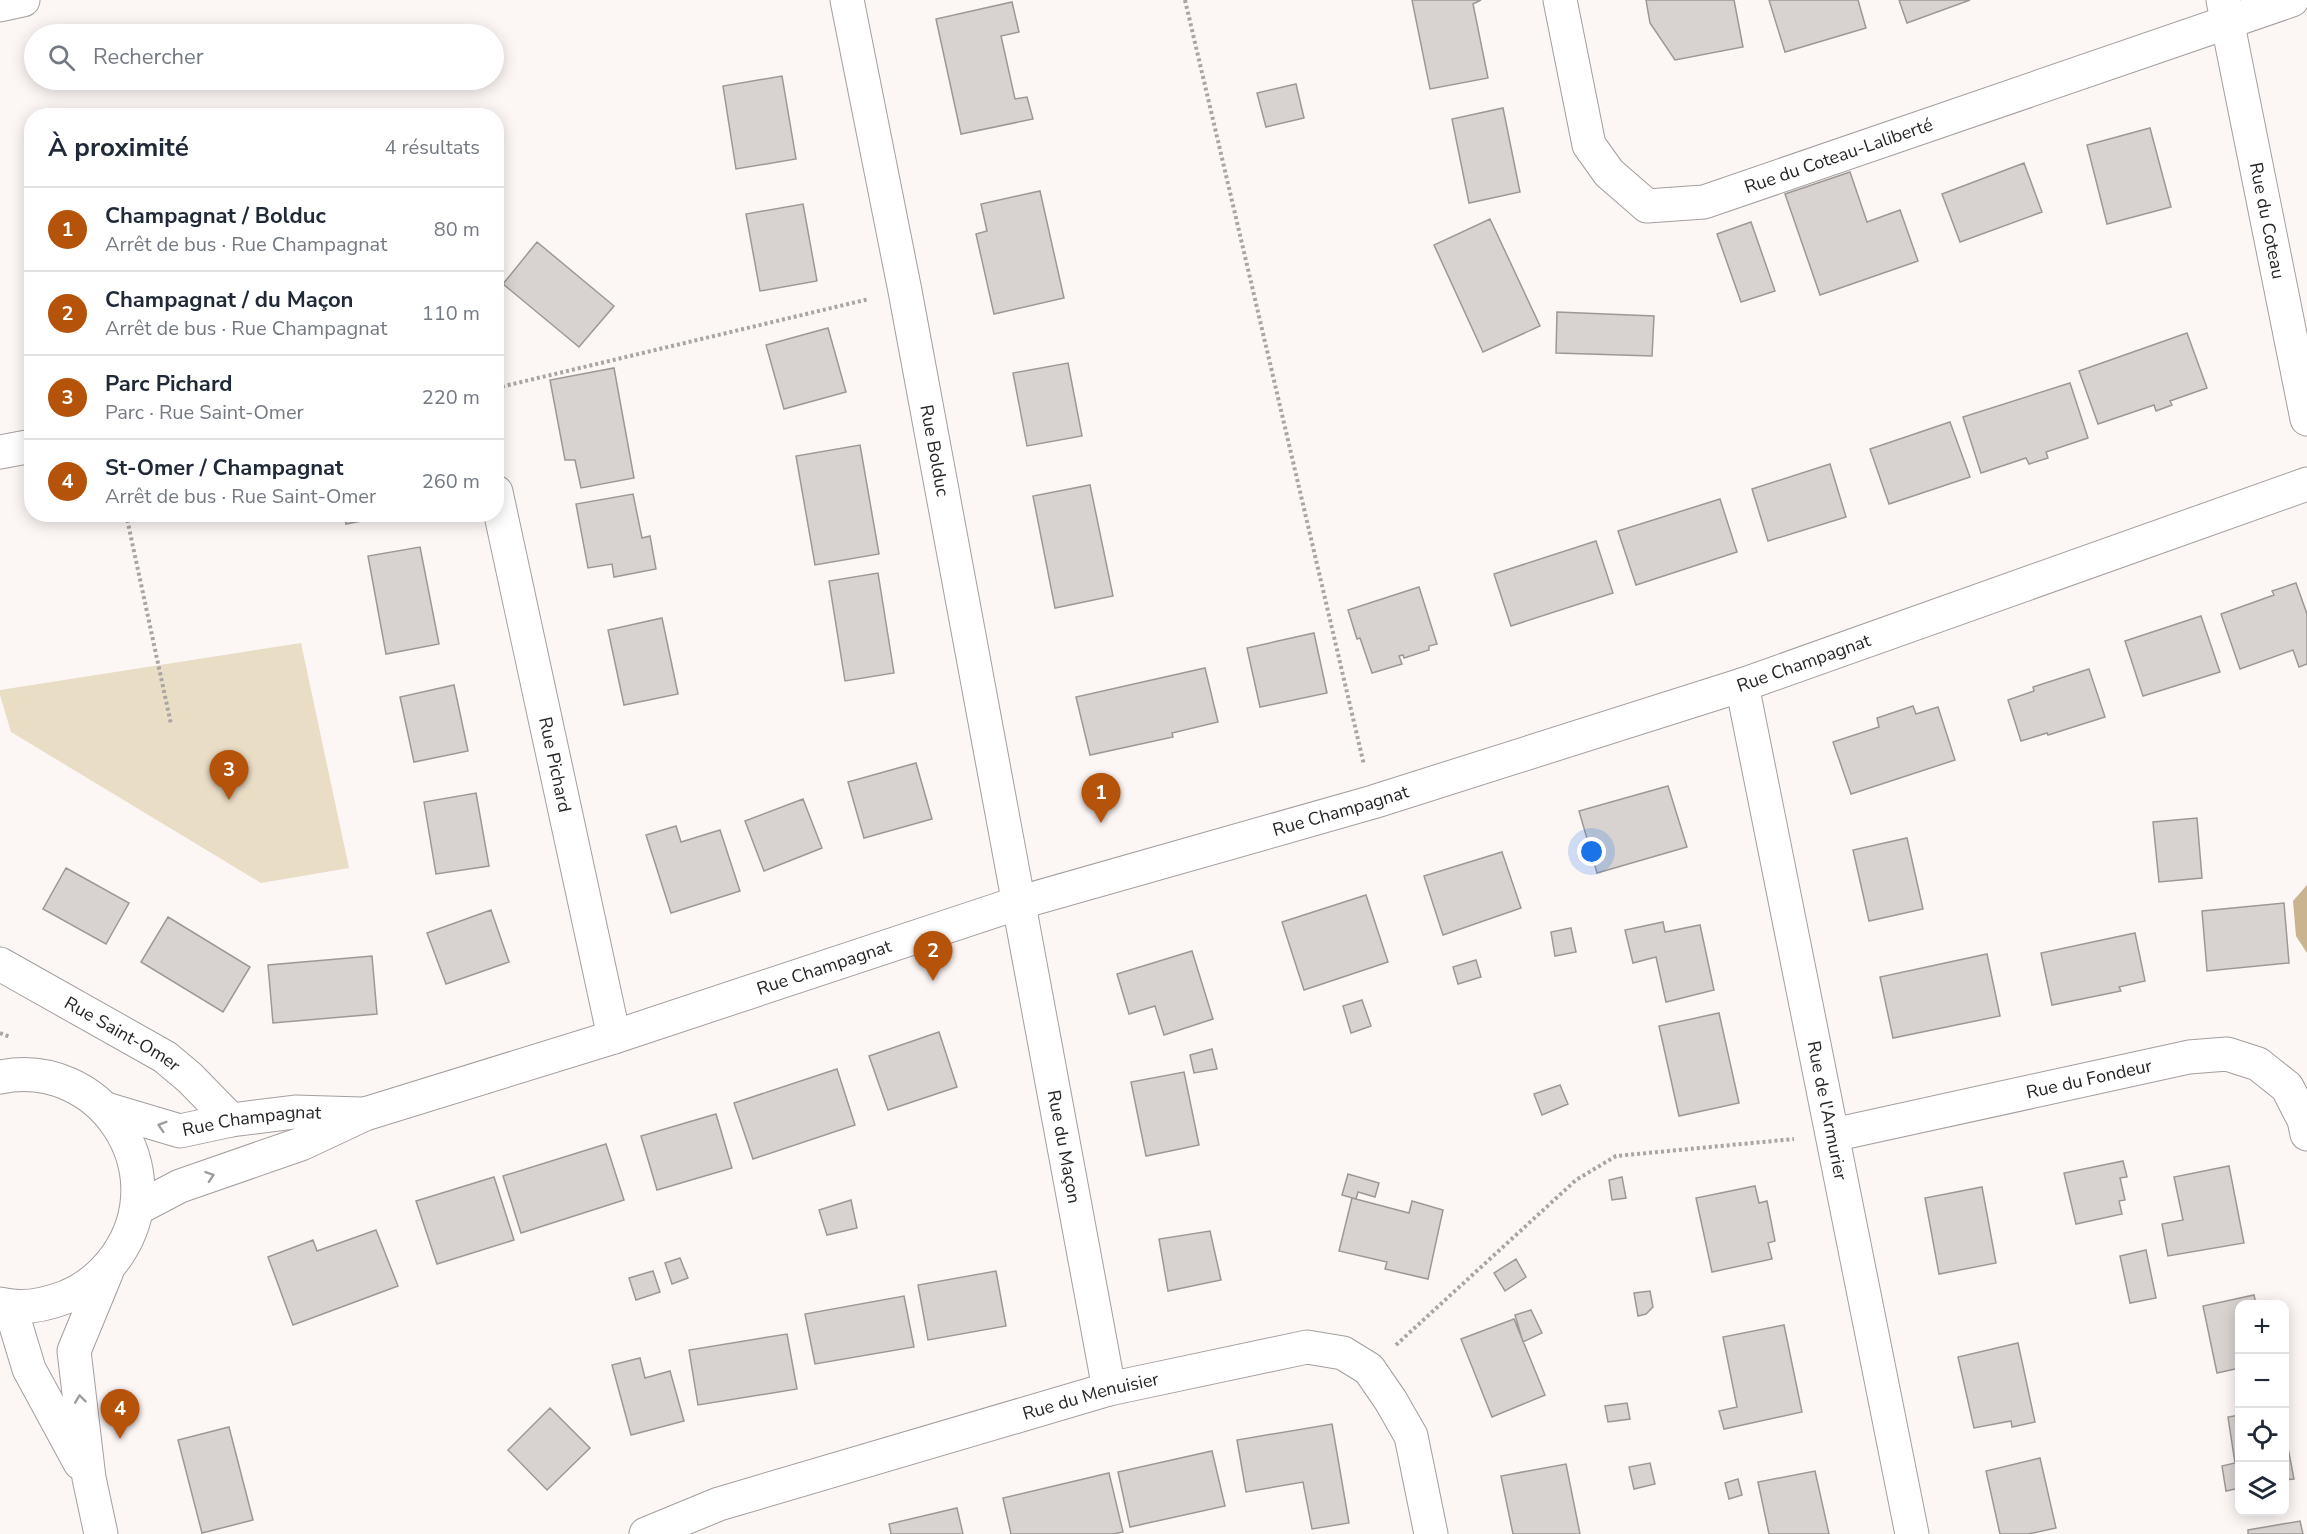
<!DOCTYPE html>
<html lang="fr">
<meta charset="utf-8">
<style>
body{margin:0;font-family:"Nunito Sans",sans-serif;background:#f6f6f7;color:#1f2937}
.controls{position:absolute;right:18px;bottom:18px;display:grid;overflow:hidden;border-radius:12px;box-shadow:0 3px 15px #0003}
.controls button{width:54px;height:54px;display:grid;place-items:center;padding:0;border:0;border-bottom:2px solid #e0e1e3;background:#fff;color:#1f2937;font:30px sans-serif}
.you{position:absolute;left:1592px;top:852px;width:21px;height:21px;margin:-15px;border:4px solid #fff;border-radius:50%;background:#1a73e8;box-shadow:0 0 0 9px #1a73e833}
.badge{display:grid;place-items:center;width:39px;height:39px;border-radius:50%;background:#b45309;color:#fff;font-size:20px;font-weight:700}
.pin{position:absolute;translate:-50% -50px;filter:drop-shadow(0 2px 3px #0008)}
.pin::after{content:'';position:absolute;top:32px;width:21px;height:18px;background:inherit;clip-path:polygon(0 0,100% 0,50% 100%)}
.list{margin:0;padding:0;list-style:none}
h2{display:flex;justify-content:space-between;align-items:center;height:78px;margin:0;padding:0 24px;font-size:26px}
h2 small{font-size:20px;font-weight:400;color:#747a83}
.list li{display:grid;grid-template-columns:39px 1fr auto;gap:18px;align-items:center;box-sizing:border-box;height:84px;padding:0 24px;border-top:2px solid #e0e1e3}
.list b{display:block;font-size:22px;white-space:nowrap}
.list p{margin:0;font-size:20px;white-space:nowrap;color:#747a83}
.list em{font-size:20px;font-style:normal;color:#747a83}
.icon{flex:none;width:33px;height:33px;fill:none;stroke:currentColor;stroke-width:2;stroke-linecap:round;stroke-linejoin:round}
.map{position:relative;flex:none;width:2307px;height:1534px;overflow:hidden}
.search{position:absolute;background:#fff;box-shadow:0 3px 15px #0003;left:24px;top:24px;width:480px;height:66px;display:flex;align-items:center;gap:15px;box-sizing:border-box;padding:0 21px;border-radius:33px;color:#747a83;font-size:22px}
.panel{position:absolute;background:#fff;box-shadow:0 3px 15px #0003;left:24px;top:108px;width:480px;height:414px;border-radius:24px}
.map>svg:first-child{display:block}
.green{fill:#eaddc5}
.forest{fill:#cab48f}
.building{fill:#d8d3d0;stroke:#9d9896;stroke-width:1.5}
.lines{fill:none;stroke-linecap:round;stroke-linejoin:round}
.minor-casing{stroke:#a49e9e;stroke-width:35}
.path{stroke:#a9a5a4;stroke-width:4;stroke-dasharray:3 3;stroke-linecap:butt}
.minor{stroke:#fff;stroke-width:33}
.oneway{stroke:#9e9d9d}
.labels{text-anchor:middle;dominant-baseline:central;stroke-width:6;stroke-linejoin:round;paint-order:stroke}
.street-label{font-size:18px;fill:#272525;stroke:#fff}
</style>
<div class="map">
<svg width="2307" height="1534" viewBox="0 0 2307 1534">
<rect width="100%" height="100%" fill="#fcf6f5"/>
<path class="green" d="M301,643L349,868L261,883L11,732L0,695V690Z"/>
<path class="forest" d="M2307,885V953L2296,936L2293,901Z"/>
<path class="building" d="M1412,0H1481L1473,4L1488,78L1430,89Z
M1646,0H1734L1743,47L1675,60L1650,23Z
M1769,0H1858L1866,28L1785,52Z
M1899,0H1970L1907,23Z
M1012,2L1019,32L1001,36L1015,99L1027,97L1033,119L961,134L936,19Z
M782,76L796,159L736,169L723,86Z
M1296,84L1304,118L1266,127L1257,93Z
M1503,108L1520,192L1469,203L1452,119Z
M2150,128L2171,207L2107,224L2087,145Z
M2024,163L2042,212L1960,242L1942,194Z
M1850,172L1867,222L1900,210L1918,261L1820,295L1785,194Z
M1040,191L1064,298L994,314L976,234L987,231L981,204Z
M803,204L817,281L760,291L746,214Z
M1490,219L1540,326L1483,352L1434,245Z
M1751,222L1775,291L1741,302L1717,234Z
M537,242L614,306L579,347L503,284Z
M1557,312L1654,316L1652,356L1556,353Z
M828,328L846,392L784,409L766,345Z
M2187,333L2207,388L2170,401L2172,405L2156,411L2154,405L2098,424L2079,371Z
M1068,363L1082,436L1027,446L1013,373Z
M614,368L634,478L581,488L575,460H565L550,380Z
M2070,383L2088,438L2046,452L2048,458L2029,464L2026,458L1981,473L1963,417Z
M1950,422L1970,477L1889,504L1870,449Z
M860,445L879,554L815,565L796,456Z
M1830,464L1846,517L1768,541L1752,489Z
M1090,485L1113,596L1055,608L1033,496Z
M633,494L642,538L650,536L656,569L614,577L612,564L588,568L576,504Z
M1720,499L1737,552L1636,585L1618,531Z
M344,514H395L346,524Z
M1596,541L1613,593L1511,626L1494,574Z
M420,547L439,644L386,654L368,556Z
M878,573L894,673L845,681L829,581Z
M2296,583L2307,614V664L2299,667L2293,650L2240,669L2221,614L2274,595L2272,591Z
M1419,587L1437,644L1429,646V650L1404,658L1403,655L1399,656L1402,664L1372,673L1360,638L1357,639L1348,610Z
M2201,616L2220,672L2143,696L2125,641Z
M662,618L678,694L624,705L608,630Z
M1314,633L1327,693L1260,707L1247,648Z
M1205,668L1218,722L1172,733L1173,737L1090,755L1076,697Z
M2089,669L2105,717L2048,735L2047,733L2021,741L2008,700L2034,691L2033,687Z
M454,685L468,751L414,762L400,697Z
M1913,706L1916,714L1938,707L1955,760L1851,794L1833,742L1879,727L1877,718Z
M916,763L932,819L864,838L848,782Z
M1668,786L1687,847L1597,873L1579,811Z
M476,793L489,866L436,874L424,802Z
M803,799L822,848L764,871L745,821Z
M2197,818L2202,878L2159,882L2153,822Z
M676,826L681,842L720,830L740,891L671,913L646,835Z
M1907,838L1923,909L1869,921L1853,850Z
M1502,852L1521,908L1443,935L1424,876Z
M66,868L129,903L106,944L43,909Z
M1366,895L1388,962L1304,990L1282,922Z
M2284,903L2289,963L2207,971L2202,911Z
M491,910L509,962L446,984L427,933Z
M168,917L250,967L223,1012L141,962Z
M1663,922L1665,932L1700,925L1714,990L1666,1002L1656,957L1633,963L1625,930Z
M1571,928L1576,952L1555,956L1551,932Z
M2135,933L2145,981L2119,987L2121,991L2052,1005L2041,953Z
M1192,951L1213,1019L1164,1035L1155,1006L1129,1014L1117,974Z
M1987,954L2000,1016L1893,1038L1880,977Z
M372,956L377,1014L273,1023L268,965Z
M1476,960L1481,977L1458,984L1453,967Z
M1362,1000L1371,1026L1351,1033L1343,1006Z
M1719,1013L1739,1103L1679,1116L1659,1026Z
M939,1032L957,1087L888,1110L869,1056Z
M1212,1049L1217,1069L1194,1073L1190,1055Z
M837,1069L855,1125L753,1159L734,1103Z
M1184,1072L1199,1145L1146,1156L1131,1082Z
M1560,1085L1568,1104L1542,1115L1534,1094Z
M716,1114L732,1168L657,1190L641,1136Z
M606,1144L624,1200L521,1233L503,1176Z
M2123,1161L2127,1177L2120,1178L2125,1200L2119,1201L2122,1214L2076,1224L2064,1173Z
M2229,1166L2244,1243L2168,1256L2162,1224L2183,1220L2174,1177Z
M1348,1174L1379,1183L1375,1197L1358,1192L1356,1199L1342,1195Z
M494,1177L514,1240L437,1264L416,1201Z
M1622,1177L1626,1198L1612,1200L1609,1180Z
M1755,1186L1759,1203L1767,1201L1775,1241L1768,1243L1772,1259L1712,1272L1696,1198Z
M1982,1187L1996,1263L1939,1274L1925,1198Z
M1352,1198L1409,1213L1412,1201L1443,1210L1428,1279L1385,1269L1387,1262L1339,1251Z
M851,1200L857,1228L827,1235L819,1210Z
M376,1230L398,1286L293,1325L268,1257L313,1240L317,1251Z
M1210,1231L1221,1280L1168,1291L1159,1239Z
M2146,1250L2156,1298L2130,1303L2120,1256Z
M680,1258L688,1278L672,1284L665,1263Z
M1516,1259L1526,1277L1505,1291L1494,1273Z
M653,1271L660,1292L636,1300L629,1278Z
M996,1271L1006,1326L928,1340L918,1285Z
M1650,1291L1653,1307L1646,1314L1638,1316L1634,1293Z
M2254,1295L2256,1304H2240V1368L2217,1373L2203,1306Z
M904,1296L914,1347L815,1364L805,1314Z
M1531,1310L1542,1333L1523,1342L1515,1315Z
M1514,1319L1545,1395L1492,1417L1461,1339Z
M1784,1325L1802,1412L1724,1429L1719,1411L1737,1407L1723,1337Z
M787,1334L797,1389L698,1405L689,1350Z
M2018,1343L2035,1422L2012,1427L2011,1421L1974,1428L1958,1357Z
M640,1358L645,1378L670,1371L684,1421L631,1435L612,1365Z
M1627,1403L1630,1419L1608,1422L1605,1406Z
M550,1408L590,1448L547,1490L508,1450Z
M2240,1415V1488L2226,1491L2222,1466L2235,1463L2228,1417Z
M1332,1424L1349,1523L1312,1529L1303,1482L1246,1492L1237,1440Z
M229,1427L253,1520L202,1533L178,1440Z
M2284,1427L2294,1479L2284,1480Z
M1212,1451L1225,1506L1130,1527L1118,1472Z
M2040,1458L2056,1528L2028,1534H2000L1986,1471Z
M1650,1463L1655,1484L1634,1489L1629,1467Z
M1566,1464L1580,1534H1513L1501,1476Z
M1815,1471L1829,1534H1769L1758,1482Z
M1109,1473L1123,1532L1113,1534H1011L1003,1498Z
M1738,1479L1742,1495L1729,1499L1725,1483Z
M957,1508L963,1534H891L889,1524Z
M2300,1521L2303,1534H2248V1530Z"/>
<g class="lines">
<g class="minor-casing">
<g id="minor">
<path id="s1" d="M847,0L905,291L1109,1389"/>
<path id="s2" d="M1560,0L1589,145L1609,173L1647,206L1704,202L2292,0"/>
<path id="s3" d="M2223,0L2307,419"/>
<path d="M0,5L23,0"/>
<path d="M0,452L32,446"/>
<path id="s4" d="M496,492L614,1037"/>
<path id="s5" d="M1742,685L1912,1534"/>
<path id="s6" d="M0,964L165,1057L190,1078L231,1120"/>
<path d="M0,1077C101,1057 175,1169 118,1254C105,1273 88,1288 66,1297C45,1305 22,1310 0,1304"/>
<path id="s7" d="M106,1109L180,1131L231,1120L295,1112L361,1114"/>
<path id="s8" d="M1833,1135L2189,1057L2227,1054L2258,1064L2287,1087L2304,1120L2307,1134"/>
<path id="s9" d="M138,1208L180,1186L301,1144L365,1114L614,1037L1018,903L1373,802L1742,685L2307,484"/>
<path d="M10,1306L29,1369L80,1463"/>
<path d="M101,1534L89,1478L74,1351L107,1271"/>
<path id="s10" d="M646,1534L719,1504L1109,1389L1307,1347L1343,1353L1369,1369L1391,1401L1411,1436L1431,1534"/>
</g>
</g>
<path class="path" d="M1185,0L1364,765
M496,388L869,299
M126,514L171,724
M0,1033L10,1037
M1396,1345L1576,1180L1616,1156L1794,1139"/>
<use href="#minor" class="minor"/>
</g>
<defs><path id="oneway-chevron" d="M-2-3.5L2.5 0L-2 3.5" fill="none" stroke-width="1.6" stroke-linecap="round" stroke-linejoin="round" transform="scale(1.5)"/></defs>
<g class="oneway">
<use href="#oneway-chevron" transform="translate(162 1126) rotate(-163)"/>
<use href="#oneway-chevron" transform="translate(210 1176) rotate(-19)"/>
<use href="#oneway-chevron" transform="translate(80 1399) rotate(-97)"/>
</g>
<g class="labels">
<g class="street-label">
<text stroke="none"><textPath href="#s2" startOffset="432">Rue du Coteau-Laliberté</textPath></text>
<text stroke="none"><textPath href="#s3" startOffset="225">Rue du Coteau</textPath></text>
<text stroke="none"><textPath href="#s1" startOffset="459">Rue Bolduc</textPath></text>
<text stroke="none"><textPath href="#s9" startOffset="1754">Rue Champagnat</textPath></text>
<text stroke="none"><textPath href="#s4" startOffset="279">Rue Pichard</textPath></text>
<text stroke="none"><textPath href="#s9" startOffset="1268">Rue Champagnat</textPath></text>
<text stroke="none"><textPath href="#s9" startOffset="728">Rue Champagnat</textPath></text>
<text stroke="none"><textPath href="#s6" startOffset="141">Rue Saint-Omer</textPath></text>
<text stroke="none"><textPath href="#s8" startOffset="262">Rue du Fondeur</textPath></text>
<text stroke="none"><textPath href="#s5" startOffset="434">Rue de l'Armurier</textPath></text>
<text stroke="none"><textPath href="#s7" startOffset="150">Rue Champagnat</textPath></text>
<text stroke="none"><textPath href="#s1" startOffset="1167">Rue du Maçon</textPath></text>
<text stroke="none"><textPath href="#s10" startOffset="466">Rue du Menuisier</textPath></text>
</g>
</g>
</svg>
<div class="controls">
<button>+</button>
<button>−</button>
<button><svg class="icon" aria-label="locate" viewBox="0 0 24 24"><circle cx="12" cy="12" r="6"/><path d="M12 2v4M12 18v4M2 12h4M18 12h4"/></svg></button>
<button><svg class="icon" aria-label="layers" viewBox="0 0 24 24"><path d="M12 4l9 5-9 5-9-5zM3 14l9 5 9-5"/></svg></button>
</div>
<div class="you"></div>
<div class="pin badge" style="left:1101px;top:823px">1</div>
<div class="pin badge" style="left:933px;top:981px">2</div>
<div class="pin badge" style="left:229px;top:800px">3</div>
<div class="pin badge" style="left:120px;top:1439px">4</div>
<div class="search"><svg class="icon" aria-label="search" viewBox="0 0 24 24"><circle cx="10" cy="10" r="6"/><path d="M15 15l6 6"/></svg>Rechercher</div>
<section class="panel">
<h2>À proximité<small>4 résultats</small></h2>
<ul class="list">
<li><span class="badge">1</span><div><b>Champagnat / Bolduc</b><p>Arrêt de bus · Rue Champagnat</p></div><em>80 m</em></li>
<li><span class="badge">2</span><div><b>Champagnat / du Maçon</b><p>Arrêt de bus · Rue Champagnat</p></div><em>110 m</em></li>
<li><span class="badge">3</span><div><b>Parc Pichard</b><p>Parc · Rue Saint-Omer</p></div><em>220 m</em></li>
<li><span class="badge">4</span><div><b>St-Omer / Champagnat</b><p>Arrêt de bus · Rue Saint-Omer</p></div><em>260 m</em></li>
</ul>
</section>
</div>
